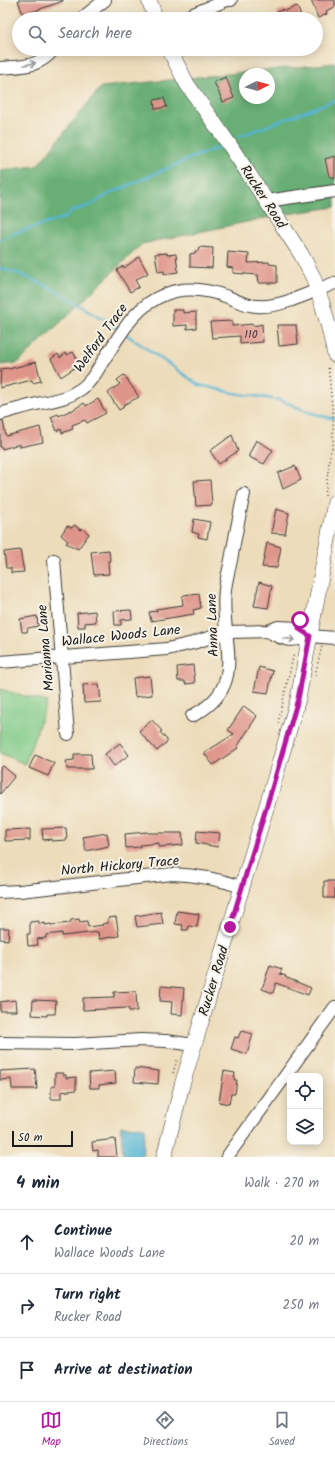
<!DOCTYPE html>
<meta charset="utf-8">
<style>
body{margin:0;font-family:Kalam,sans-serif;background:#f6f6f7;color:#1f2937}
.controls{position:absolute;right:12px;bottom:12px;display:grid;overflow:hidden;border-radius:8px;box-shadow:0 2px 10px #0003}
.controls button{width:36px;height:36px;display:grid;place-items:center;padding:0;border:0;border-bottom:1px solid #e0e1e3;background:#fff;color:#1f2937;font:20px sans-serif}
.compass{position:absolute;left:239px;top:68px;width:36px;height:36px;border-radius:50%;background:#fff;box-shadow:0 2px 10px #0003;rotate:85deg}
.scale{position:absolute;left:12px;bottom:10px;width:61px;box-sizing:border-box;padding-left:4px;border:2px solid #1c1c1c;border-top:0;font-size:11px;line-height:14px;white-space:nowrap;color:#1c1c1c;-webkit-text-stroke:3px #f7f3e8;paint-order:stroke}
.stop{position:absolute;width:12px;height:12px;margin:-9px;border:3px solid #b5179e;border-radius:50%;background:#fff}
.stop.end{background:#b5179e;border-color:#fff;box-shadow:0 1px 4px #0008}
.list{margin:0;padding:0;list-style:none}
h2{display:flex;justify-content:space-between;align-items:center;height:52px;margin:0;padding:0 16px;font-size:17px}
h2 small{font-size:13px;font-weight:400;color:#747a83}
.list li{display:grid;grid-template-columns:26px 1fr auto;gap:12px;align-items:center;box-sizing:border-box;height:64px;padding:0 16px;border-top:1px solid #e0e1e3}
.list b{display:block;font-size:15px;white-space:nowrap}
.list p{margin:0;font-size:13px;white-space:nowrap;color:#747a83}
.list em{font-size:13px;font-style:normal;color:#747a83}
.icon{flex:none;width:22px;height:22px;fill:none;stroke:currentColor;stroke-width:2;stroke-linecap:round;stroke-linejoin:round}
.map{position:relative;flex:none;width:335px;height:1157px;overflow:hidden}
.search{position:absolute;background:#fff;box-shadow:0 2px 10px #0003;left:12px;right:12px;top:12px;height:44px;display:flex;align-items:center;gap:10px;box-sizing:border-box;padding:0 14px;border-radius:22px;color:#747a83;font-size:15px}
.sheet{height:244px;background:#fff}
nav{display:flex;justify-content:space-around;align-items:center;box-sizing:border-box;height:56px;border-top:1px solid #e0e1e3;background:#fff;font-size:11px;color:#747a83}
nav a{display:grid;justify-items:center;gap:2px}
nav .on{color:#b5179e}
.map>svg:first-child{display:block}
.green{fill:#80ca87;stroke:#4e7352}
.forest{fill:#68ae74;stroke:#426548;fill-rule:evenodd}
.water{fill:#54b4d2;stroke:#386877}
.lines{fill:none;stroke-linecap:round;stroke-linejoin:round}
.stream{stroke:#54b4d2;stroke-width:2.5}
.building{fill:#df948a}
.minor-casing{stroke:#3b3934;stroke-width:14}
.major-casing{stroke:#3b3934;stroke-width:16}
.path{stroke:#3b3934;stroke-width:1.5;stroke-dasharray:1 3;stroke-linecap:butt}
.minor{stroke:#fff;stroke-width:12}
.major{stroke:#fff;stroke-width:15}
.oneway{stroke:#999}
.route{stroke:#b5179e;stroke-width:5}
.labels{text-anchor:middle;dominant-baseline:central;stroke-width:4;stroke-linejoin:round;paint-order:stroke}
.number-label{font-size:12px;fill:#4d3a38}
.street-label{font-size:14px;fill:#1c1c1c;stroke:#f7f3e8}
</style>
<div class="map">
<svg width="335" height="1157" viewBox="0 0 335 1157">
<rect width="100%" height="100%" fill="#f7f3e8"/>
<filter id="ink" filterUnits="userSpaceOnUse"><feTurbulence type="fractalNoise" baseFrequency=".025" numOctaves="2"/><feDisplacementMap in="SourceGraphic" scale="8" xChannelSelector="R" yChannelSelector="G"/><feConvolveMatrix kernelMatrix="1 2 1 2 8 2 1 2 1" color-interpolation-filters="sRGB"/></filter>
<filter id="wash" filterUnits="userSpaceOnUse"><feTurbulence type="fractalNoise" baseFrequency=".012" numOctaves="4" result="noise"/><feDisplacementMap in="SourceGraphic" scale="16" xChannelSelector="R" yChannelSelector="G"/><feGaussianBlur stdDeviation="0.9" result="paint"/><feColorMatrix in="noise" values="0 0 0 0 0 0 0 0 0 0 0 0 0 0 0 0 0 1.4 0 .05"/><feComposite in="paint" operator="in"/></filter>
<g filter="url(#wash)">
<rect width="100%" height="100%" fill="#eddcba"/>
<path class="green" d="M0,689L47,702L25,764L0,753Z"/>
<path class="forest" d="M335,63V207L280,215L142,244L18,363L0,365V170L37,166L101,87ZM245,74H269V98H245Z"/>
<path class="water" d="M121,1126L145,1127L142,1157H123Z"/>
<g class="lines">
<path class="stream" d="M238,137L335,100
M0,240L12,234L64,218L72,211L91,205L111,193L191,158L217,148
M0,268L20,274L51,288L106,320L119,329
M124,333L199,385L234,393L280,400L311,413L335,419"/>
</g>
<g id="blocks">
<path class="building" d="M18,0H63V1L23,15Z
M311,0H335V7L326,11L327,14L318,18Z
M297,6L302,19H279L277,12L284,9L285,11Z
M226,77L234,98L223,102L214,82Z
M164,98L167,107L155,109L154,100Z
M335,156V178L329,176L325,159Z
M199,247L213,248L212,268L190,267V254L195,253V251H198Z
M228,252L249,254L248,263L269,262V264L277,265V283H259L258,275L233,273V268L227,267Z
M167,253V255L176,254L178,272L164,274V271L158,272L155,254Z
M139,257L148,273L135,280L139,287L130,292L117,270L123,266L124,268Z
M173,310H183V313L196,312V328L187,329V325L173,326Z
M232,321V326L253,324V326L262,324L263,342L240,344V336L212,338L210,322Z
M277,325H296L298,344L279,346Z
M73,352L80,364L61,377L51,359L58,354L60,358L66,353L67,355Z
M36,362L41,381L33,383L32,380L0,388L1,369L8,368L9,369Z
M124,375L139,397L123,405L124,407L119,410L108,393L120,384L117,380Z
M98,399L106,413L87,423L85,420L72,425L73,429L62,433L61,429L57,431L51,417L58,414L59,416L71,410V411L84,403L86,406Z
M0,421H3L6,436L40,427L43,442L20,447V444L2,449V447H0Z
M232,435L238,451L219,464L210,451Z
M256,440L273,450L264,464L249,457V455Z
M295,466L301,480L283,489L278,473Z
M210,480L212,505L196,506L194,481Z
M276,509L289,513L285,534L271,533Z
M194,519L210,522L207,539L198,537L199,534L192,532Z
M74,525L81,530L82,528L89,534L78,549L66,543L68,541L61,535L67,526L72,528Z
M267,543L281,547L277,568L262,567Z
M20,550L24,572L11,573V568H6L4,552Z
M109,550L110,561H108L109,574L94,575L91,552Z
M259,582L272,586L268,608L254,606Z
M191,594V595L199,594L201,608L193,610L194,614L151,621L149,612L157,611L156,609L183,605L182,597L184,595Z
M131,610L132,619L121,620V625H115L114,611Z
M95,611L96,622L85,623V627H78L77,613Z
M37,616L38,626L28,628L27,632H22L20,619Z
M193,665L195,683L185,684V681H178L177,667Z
M259,667L273,671L268,693L254,691Z
M150,676L152,695L135,697L133,678Z
M99,684L101,702L84,703L83,685Z
M244,706L257,716L237,747L238,748L213,765L204,753L234,734L228,730Z
M152,720L162,731L160,732L168,741L157,751L139,731Z
M120,743L129,755L114,766L105,754Z
M74,754H91L92,769H67L66,761L74,760Z
M35,755L54,763L48,776L29,768Z
M3,766L15,776L0,794V769Z
M66,828L67,840L51,841V839L43,840L42,829Z
M30,829V840L5,841V830Z
M197,831L220,833L218,847L196,843Z
M147,832V833H182L183,845L159,847V843L140,845V847L126,848L125,834Z
M107,833L109,846L86,851L83,837Z
M324,881H335V898H324Z
M177,911L199,914L197,927L189,926L188,930H182L183,925L175,924Z
M161,912L163,924L137,927L135,916Z
M116,917L119,936L99,939L98,932L62,936V933L46,935V938L37,939L38,945L28,946L27,934H30V922L39,921V924L45,923V925L51,924V925L70,923L71,920L79,919L80,922L87,921L88,927L103,925L102,924L108,923V918Z
M0,928H9L8,940L0,939Z
M270,965L282,969L280,974L286,976L285,977L311,988L308,995L276,983L273,993L262,989Z
M161,986L184,988L182,1015L171,1014L172,1002L160,1001Z
M136,991L137,1011H129L128,1008L83,1010V998L114,997V992Z
M15,1000L16,1011H0V1002Z
M33,1000L56,1001L55,1014H47V1016L32,1015Z
M241,1031L253,1034L247,1054L231,1049L235,1037L238,1038Z
M135,1068L159,1071L158,1084L134,1082Z
M35,1069L37,1089H12L11,1079L0,1080V1071Z
M115,1071L116,1083L99,1085V1088H90L89,1073Z
M224,1071L235,1073L234,1080H237L235,1094H231L229,1104L219,1102Z
M55,1073H63V1075H66V1078L76,1077V1090L61,1092V1099H51V1087L55,1086Z
M115,1139L117,1157H98V1150L93,1151L92,1142Z"/>
</g>
</g>
<g filter="url(#ink)">
<use href="#blocks" fill-opacity="0" stroke="#3b3934" stroke-width="1"/>
<g class="lines">
<g class="minor-casing">
<path id="minor" d="M81,19L105,0
M181,19L227,0H231
M0,68C22,66 39,68 54,49
M266,201L335,191
M0,414C14,410 27,406 41,403C56,400 68,398 81,389C91,382 97,371 103,361C121,334 134,306 166,294C186,286 209,290 228,297C237,301 247,306 257,306C282,308 312,291 335,283
M54,560L68,734
M268,631C284,641 293,642 310,636
M0,662L167,649L193,643L227,632L268,631L278,627L298,628L310,636L335,638
M192,716C251,686 219,640 225,590C226,580 229,570 231,560C235,538 239,516 244,494
M0,892L20,891L172,874C196,875 219,879 242,887
M0,1043L75,1044L141,1040L166,1041L194,1045
M227,1157L335,1007"/>
</g>
<g class="major-casing">
<path id="major" d="M149,0L156,19
M169,49L187,84L231,147L301,254L313,277L322,303L329,328L335,355
M164,1157L182,1085L270,795L298,699L335,502"/>
</g>
<path class="path" d="M325,496L330,454L333,445V415L328,365
M315,675L322,646
M278,723L294,653
M173,1073L177,1060"/>
<use href="#minor" class="minor"/>
<use href="#major" class="major"/>
</g>
<defs><path id="oneway-shaft" d="M-6 0H5M1.5-3L5.5 0L1.5 3" fill="none" stroke-width="1.6" stroke-linecap="round" stroke-linejoin="round"/></defs>
<g class="oneway">
<use href="#oneway-shaft" transform="translate(30 64) rotate(-10)"/>
<use href="#oneway-shaft" transform="translate(289 639) rotate(8)"/>
</g>
</g>
<g class="lines" filter="url(#ink)">
<path class="route" d="M230,927L270,795L298,699L310,636L299,629L300,620"/>
</g>
<g class="labels">
<g class="number-label">
<text x="251" y="334">110</text>
</g>
<g class="street-label">
<text transform="translate(263 197) rotate(57)">Rucker Road</text>
<text transform="translate(101 338) rotate(-54)">Welford Trace</text>
<text transform="translate(213 625) rotate(-92)">Anna Lane</text>
<text transform="translate(121 636) rotate(-6)">Wallace Woods Lane</text>
<text transform="translate(46 648) rotate(-95)">Marianna Lane</text>
<text transform="translate(120 866) rotate(-5)">North Hickory Trace</text>
<text transform="translate(214 981) rotate(-73)">Rucker Road</text>
</g>
</g>
</svg>
<div class="controls">
<button><svg class="icon" aria-label="locate" viewBox="0 0 24 24"><circle cx="12" cy="12" r="6"/><path d="M12 2v4M12 18v4M2 12h4M18 12h4"/></svg></button>
<button><svg class="icon" aria-label="layers" viewBox="0 0 24 24"><path d="M12 4l9 5-9 5-9-5zM3 14l9 5 9-5"/></svg></button>
</div>
<svg class="compass" viewBox="-18 -18 36 36"><path d="M0-13l5 13h-10z" fill="#e53935"/><path d="M0 13l5-13h-10z" fill="#747a83"/></svg>
<div class="scale">50 m</div>
<div class="stop" style="left:300px;top:620px"></div>
<div class="stop end" style="left:230px;top:927px"></div>
<div class="search"><svg class="icon" aria-label="search" viewBox="0 0 24 24"><circle cx="10" cy="10" r="6"/><path d="M15 15l6 6"/></svg>Search here</div>
</div>
<section class="sheet">
<h2>4 min<small>Walk · 270 m</small></h2>
<ul class="list">
<li><svg class="icon" aria-label="ahead" viewBox="0 0 24 24"><path d="M12 20V5M6 11l6-6 6 6"/></svg><div><b>Continue</b><p>Wallace Woods Lane</p></div><em>20 m</em></li>
<li><svg class="icon" aria-label="right" viewBox="0 0 24 24"><path d="M7 20v-9h11M14 6l5 5-5 5"/></svg><div><b>Turn right</b><p>Rucker Road</p></div><em>250 m</em></li>
<li><svg class="icon" aria-label="arrive" viewBox="0 0 24 24"><path d="M6 21V4h12l-3 4 3 4H6"/></svg><div><b>Arrive at destination</b></div></li>
</ul>
</section>
<nav>
<a class="on"><svg class="icon" aria-label="map" viewBox="0 0 24 24"><path d="M3 6l6-2 6 2 6-2v14l-6 2-6-2-6 2zM9 4v14M15 6v14"/></svg>Map</a>
<a><svg class="icon" aria-label="directions" viewBox="0 0 24 24"><path d="M12 3l9 9-9 9-9-9zM9 14v-3h6M13 9l2 2-2 2"/></svg>Directions</a>
<a><svg class="icon" aria-label="saved" viewBox="0 0 24 24"><path d="M7 4h10v16l-5-4-5 4z"/></svg>Saved</a>
</nav>
